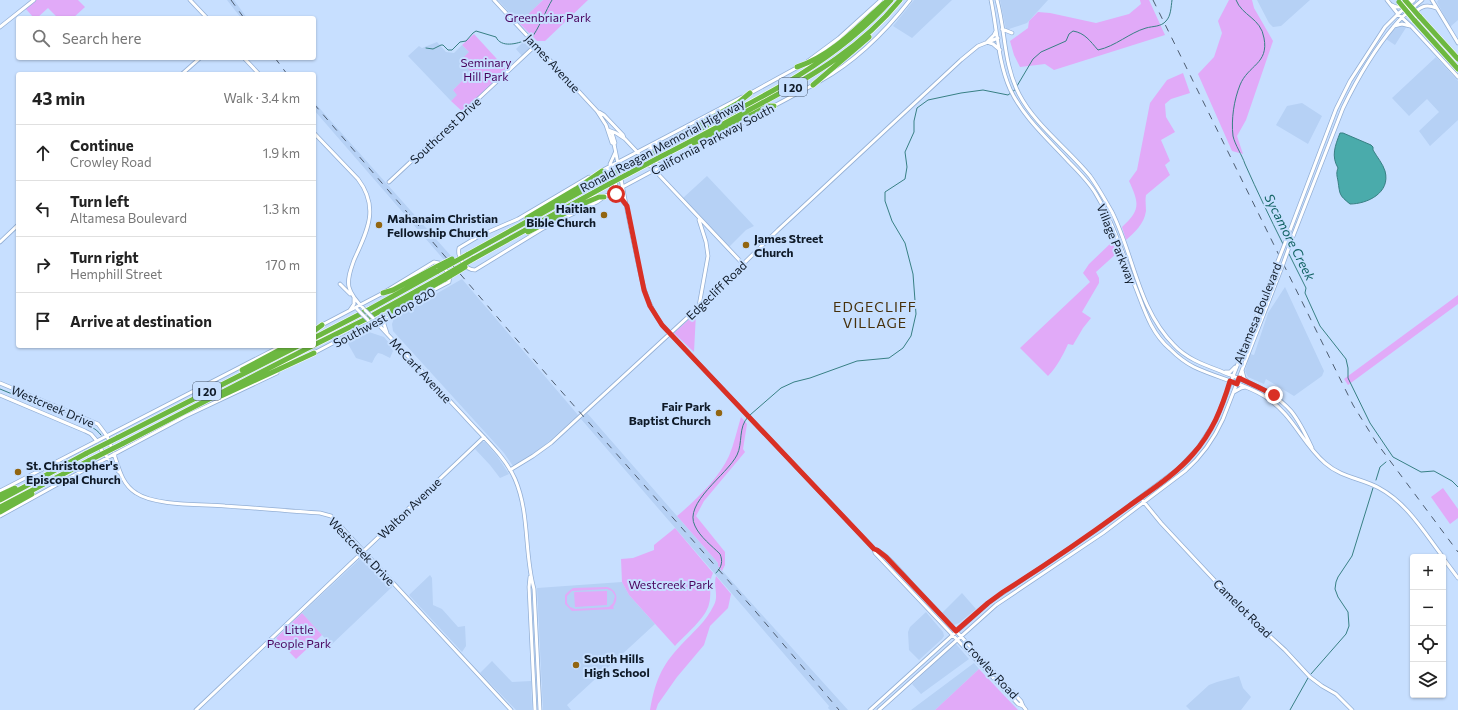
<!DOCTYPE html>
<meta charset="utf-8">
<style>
body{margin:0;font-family:Commissioner,sans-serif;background:#f2f2f2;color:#222}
.controls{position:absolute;right:12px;bottom:12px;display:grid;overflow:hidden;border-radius:4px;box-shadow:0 1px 3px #0004}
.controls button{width:36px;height:36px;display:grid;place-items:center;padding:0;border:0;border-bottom:1px solid #e0e0e0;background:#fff;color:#222;font:20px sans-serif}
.stop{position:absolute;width:12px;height:12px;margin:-9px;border:3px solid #d93025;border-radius:50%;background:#fff}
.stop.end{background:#d93025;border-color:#fff;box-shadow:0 1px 4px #0008}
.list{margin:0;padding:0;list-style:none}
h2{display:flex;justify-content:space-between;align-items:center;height:52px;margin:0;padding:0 16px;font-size:17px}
h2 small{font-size:13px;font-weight:400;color:#767676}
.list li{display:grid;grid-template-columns:26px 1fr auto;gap:12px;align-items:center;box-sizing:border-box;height:56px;padding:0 16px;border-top:1px solid #e0e0e0}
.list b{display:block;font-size:15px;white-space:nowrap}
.list p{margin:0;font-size:13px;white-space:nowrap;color:#767676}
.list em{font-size:13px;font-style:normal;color:#767676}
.icon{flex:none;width:22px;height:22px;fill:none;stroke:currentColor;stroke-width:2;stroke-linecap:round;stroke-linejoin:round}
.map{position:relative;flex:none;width:1458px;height:710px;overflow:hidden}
.search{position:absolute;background:#fff;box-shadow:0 1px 3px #0004;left:16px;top:16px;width:300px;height:44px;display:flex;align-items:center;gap:10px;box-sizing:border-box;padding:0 14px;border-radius:4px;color:#767676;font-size:15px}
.panel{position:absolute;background:#fff;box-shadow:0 1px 3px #0004;left:16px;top:72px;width:300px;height:276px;border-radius:4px}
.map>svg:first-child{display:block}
.built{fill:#b6d1f5}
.green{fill:#e1aaf8;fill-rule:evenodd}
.water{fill:#4aabab;stroke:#388084}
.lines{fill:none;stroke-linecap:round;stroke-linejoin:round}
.stream{stroke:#388084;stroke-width:1}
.secondary-casing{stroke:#93afd5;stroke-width:4.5}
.highway-casing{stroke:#fff;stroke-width:6}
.secondary{stroke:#fff;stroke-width:3}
.highway{stroke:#6db841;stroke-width:5}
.rail{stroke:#4e5d71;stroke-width:1;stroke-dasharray:7 7;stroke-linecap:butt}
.secondary-bridge-casing{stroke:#93afd5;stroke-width:4.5;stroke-linecap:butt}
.highway-bridge-casing{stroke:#fff;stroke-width:6;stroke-linecap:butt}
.secondary-bridge{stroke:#fff;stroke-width:3}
.highway-bridge{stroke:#6db841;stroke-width:5}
.route{stroke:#d93025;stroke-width:5}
.poi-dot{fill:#926511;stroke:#c7dfff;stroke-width:1.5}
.labels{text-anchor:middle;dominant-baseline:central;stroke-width:4;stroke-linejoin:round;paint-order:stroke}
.shield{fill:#c7dfff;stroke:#465568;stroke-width:1}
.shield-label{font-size:11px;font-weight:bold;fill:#0f1a28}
.park-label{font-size:12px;fill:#49035d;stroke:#c7dfff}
.street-label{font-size:12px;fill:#0f1a28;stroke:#c7dfff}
.poi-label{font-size:12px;font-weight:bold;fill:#0f1a28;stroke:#c7dfff;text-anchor:start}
.water-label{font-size:13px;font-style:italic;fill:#126363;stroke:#c7dfff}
.quarter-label{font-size:14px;letter-spacing:1px;fill:#46300b;stroke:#c7dfff}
</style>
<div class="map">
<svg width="1458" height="710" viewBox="0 0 1458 710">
<rect width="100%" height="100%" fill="#c7dfff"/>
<path class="built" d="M227,0H234L247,18H241Z
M498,0H543L519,23Z
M914,0H952L912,38L893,26Z
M1000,0H1048L1027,23L1006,30Z
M1257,0H1310L1281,26L1273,27L1269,23Z
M1438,0H1458V20L1450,27L1437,2Z
M1404,25L1407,26L1395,45L1386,39L1394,27Z
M528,40L533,46L522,56L516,49L522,43Z
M437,42L446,52L454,53L462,45L469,52L472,72L453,90L458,95L451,101L408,56L419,46L422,48Z
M1436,57L1458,81V120L1430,146L1419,131L1439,112L1427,99L1409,116L1392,98Z
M314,102L386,183L452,257L445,261L314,110Z
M1302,103L1322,116L1308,144L1276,125L1287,106Z
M707,176L754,226L746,230L729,247L683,198Z
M462,279L578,415L537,452L513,466L504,453L393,331L392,324L394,318Z
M1285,287L1324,371L1322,376L1294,396L1266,379L1264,384L1248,377L1245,371L1250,354L1254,355L1268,313Z
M366,331L384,337L389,343L393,351L390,358L382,354L378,353L375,357L372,363L356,358L347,342Z
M587,413L718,563V566L848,710H830L828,708L829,706L581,419Z
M482,442H485L497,456L509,474L500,478L490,465L475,449Z
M363,556L392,587L331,645L302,613Z
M430,575L432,578L433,605L442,609L458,627L465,626L466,646L462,652L409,595Z
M622,582L629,595L655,624L567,705L571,710H543L537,588Z
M962,593L976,609L959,623L954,625L942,613Z
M926,612L943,632L944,636L942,639L919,660L909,650L908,632L910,627Z
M955,644H956L969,659L921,694L912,684Z
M492,661L512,682L531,681L532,710H516L480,673Z
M974,663L979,669L935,710H911Z
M1239,676L1243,688L1251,697L1241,710H1190L1186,706L1209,685L1217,682Z"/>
<path class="green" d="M35,0H78L85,7L73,18H58L48,8L37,18H34L25,8Z
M543,0H588L545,41H537L519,23Z
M1140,0H1149L1165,35L1054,70L1045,64L1020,67L1014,55L1010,41L1028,28L1029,21L1038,12L1050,13L1096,23L1129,14L1141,4Z
M1229,0H1252L1254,8L1273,41L1246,120L1237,136L1243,154L1232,151L1198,74L1214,57L1222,33L1218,21Z
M474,34L507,70L463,112L451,101L457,95L453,90L471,72L461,60L469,52L462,45Z
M1183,73L1190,93L1171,99L1165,104L1166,117L1175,132L1161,140L1170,161L1165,165L1170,175L1146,195C1145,201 1146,206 1146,211C1144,224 1135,232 1126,240L1122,227C1141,210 1139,203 1129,181L1137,170L1150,103L1167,80Z
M1112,242L1117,253L1096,272L1099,278V283L1082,312L1091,318L1083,328L1073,345L1068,344C1063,355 1057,367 1048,376L1020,348L1090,282L1083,273L1089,264Z
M1458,295V304L1348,385L1344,379Z
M696,313L694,352L674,333Z
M741,417L747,424L743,449L745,452L704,501L696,516L725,552V565L722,571L718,566V563L677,516C695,501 719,478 729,456C734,444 737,430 741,417Z
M1443,488L1458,509V518L1450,524L1431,497Z
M675,528L713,573C708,583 712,593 709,604C706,618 685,635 675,646L629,595L622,582L621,559L633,558L654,550V545Z
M716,576L731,594L728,608L710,626L704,645L677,677L658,704L656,710H650C655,682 661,666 681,645C693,632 706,622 714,605C719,596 713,586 716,576Z
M607,587C617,590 619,599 613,607L614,609L572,611L565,604V595L569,591L573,588ZM607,589L612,591L615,596L613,603L609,607L575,609L570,607L567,603V596L572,591Z
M607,591V605L575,607L574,592Z
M302,613L322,635L296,659L276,638Z
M979,669L1018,710H935Z"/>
<path class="water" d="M1340,133H1343L1371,145L1373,147V150C1377,157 1383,164 1385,171C1391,193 1367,204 1350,204C1339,195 1340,195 1338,181C1337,176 1336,173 1338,168C1331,156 1335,146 1340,133Z"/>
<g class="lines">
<path class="stream" d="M1236,0C1242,16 1261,18 1264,38C1269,64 1248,65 1240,85C1234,100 1231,119 1233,136C1235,145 1242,155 1245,164C1257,191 1270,218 1283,244
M532,37C537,32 547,8 552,0
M426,48L433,49L441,45H443L448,50H452L460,42L466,41L473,33L476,31L496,37C501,48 517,44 526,40
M1017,86L1033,59L1041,52L1066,41L1069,34L1073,31C1085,33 1090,41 1098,50C1116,46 1129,33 1146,28C1153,26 1161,27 1166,21C1171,16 1171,7 1172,0
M1289,254L1306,288L1305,293L1320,326L1346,359L1348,368V378L1370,423L1393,457L1421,472L1434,471L1452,481L1458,487
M0,389L34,403
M750,415L781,388L794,382L810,378L857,361L889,358L903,348L911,336L916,314L913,274L905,243L892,221L885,201V192L905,179L907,167L905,152L914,132V121L917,108L928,100L961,93L983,90L1008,95L1016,89
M80,423C88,425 96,428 101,435
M1376,480L1380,467L1386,462
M716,573C722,567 723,561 720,554C712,546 700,537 695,526C683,503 727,475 737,455C743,443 738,427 748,417
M1311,674L1346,634L1349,626L1348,612L1338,597L1335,589L1336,582L1338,577L1352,556L1373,488
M1290,710L1308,678"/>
<g class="secondary-casing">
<path id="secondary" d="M190,0L207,18
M494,0L597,111L606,125L612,143L614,144
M991,0C997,28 998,62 1010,89C1023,117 1048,139 1069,162C1079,172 1089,182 1096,194C1114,224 1124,258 1137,291C1145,312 1152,334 1170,349C1177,356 1186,363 1194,367C1217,378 1243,383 1264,396C1293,414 1301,442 1325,463C1342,478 1361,478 1379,488C1407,503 1424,532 1443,557
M997,0C1006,33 1003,62 1019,94C1035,125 1068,149 1090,176C1098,187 1105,200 1112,212C1134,256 1138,309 1174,345C1186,358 1202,364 1218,370C1244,381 1272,389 1291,411C1300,422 1306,435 1312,448
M1387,0L1398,14L1412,27L1458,77
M1432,0L1458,43
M1392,5C1399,10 1404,5 1410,0
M1415,12C1422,6 1427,4 1436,8
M1394,26L1402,24L1410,26
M0,27L34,0
M1002,29L1012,33
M988,41L994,35L996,31
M987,42L993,44L1000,50
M244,58L259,74
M808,61L839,38L881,0
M182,74L200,58
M820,81C856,61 885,32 910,0
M749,94L798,67
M599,112L604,115L623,135L624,138
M608,130L616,133L625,139L743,264
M610,132L612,133L615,143L614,144C621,178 627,211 634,244C641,276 643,298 662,325L874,549L875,553L1018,704L1023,706L1026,710
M314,133L358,179C380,208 367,231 354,260C351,269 347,278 349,287C351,296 359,304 365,310
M657,143L649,150V154L657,164L663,166
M610,164L615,153
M606,169H610C616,174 618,185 613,191
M601,171L742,97
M589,177L518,219L479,236L459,248C457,257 465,270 475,270L542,229L597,202L604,197L813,85
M389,182L536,45
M610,194L618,196L626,205
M1289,233L1336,109L1350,81L1385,27L1398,14L1414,0
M1292,239L1343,108C1357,79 1374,50 1395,25C1403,15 1413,8 1422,0
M0,242L18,225
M340,284L350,294
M699,306L708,256L706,242L699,220
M350,310L354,304V298
M387,316L384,324L387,333
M375,321C405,353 435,385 465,417C481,435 505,456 515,479C530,514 524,553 534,589L540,710
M322,325L383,293L434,262L439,263L450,275L449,282L393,311
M314,353L388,314
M1242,370L1244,378L1247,381
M1225,372H1230L1235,367
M0,383L98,424L107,436L112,449
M1234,392L1241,388L1245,387
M0,395L85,431L91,434L97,441
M99,447L119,472
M114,454C119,469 122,484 136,493C155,506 202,504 225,506C257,508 288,511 320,513L331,516L511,710
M510,470L533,456L551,443L701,305L778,230L961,60L978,46L998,38
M0,491L281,346
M1143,501L1161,523L1247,615L1285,650L1310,677L1322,686L1336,694L1352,710
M0,516L58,484L186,416L277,373
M874,549C886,552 905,577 914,586C950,624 985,663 1021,701L1023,706
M1443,558L1458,578
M530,577L529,587L535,710
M196,710L484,437
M870,710L988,603L1095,531L1178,469L1198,448L1216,420L1278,261
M879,710L996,605L1103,533L1185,471C1201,457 1214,439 1223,419L1282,267"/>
</g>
<g class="highway-casing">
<path id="highway" d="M1419,16L1458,59
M1414,20L1458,69
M797,67C831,56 858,27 883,4L889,0
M813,85L869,37
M671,141L738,103L750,93
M694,143L755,113L768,106H774
M659,150C742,107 828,70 891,0
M662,156C696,139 729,121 762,103C814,75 862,47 900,0
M527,218L576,189L602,171
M528,232L587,202L599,197H604
M467,255L607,177
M473,259L609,184
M383,293L393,290L438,266
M388,314L396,307L445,279
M314,331L322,325
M314,338L370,309L438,271
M314,345L364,320L442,277
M242,370L287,346
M221,396L314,353
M117,438L298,346
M122,444L312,346
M0,495L15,488
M0,500L87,453
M0,507L90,460
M0,512L32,494"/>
</g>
<use href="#secondary" class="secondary"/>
<use href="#highway" class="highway"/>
<path class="rail" d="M231,0L244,18
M1153,0L1353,405L1376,442L1458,552
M275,58L287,74
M314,104L554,383L756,612L839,710"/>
<g class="secondary-bridge-casing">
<path id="secondary-bridge" d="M1278,261L1289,233
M1282,267L1292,239
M357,309L368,320
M365,310L373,318"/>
</g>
<g class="highway-bridge-casing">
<path id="highway-bridge" d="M1405,0L1419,16
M1399,2L1414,20
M607,177L659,150
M609,184L662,156
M438,266L452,259
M438,271L467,255
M442,277L473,259
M445,279L465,267
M87,453L117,438
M90,460L122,444"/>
</g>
<use href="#secondary-bridge" class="secondary-bridge"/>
<use href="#highway-bridge" class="highway-bridge"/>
</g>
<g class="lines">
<path class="route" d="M616,194L621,198L627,206L644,290L650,306L662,325L874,549L877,550L886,557L956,631L988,603L1003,592C1046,565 1088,536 1129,506C1151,490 1175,475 1193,454C1212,433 1222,408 1230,381L1237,384L1239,378L1258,387L1274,395"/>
</g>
<g class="poi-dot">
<circle cx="604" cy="215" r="4"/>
<circle cx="379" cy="225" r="4"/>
<circle cx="746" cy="245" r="4"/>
<circle cx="719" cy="413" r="4"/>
<circle cx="18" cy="472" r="4"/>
<circle cx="576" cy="665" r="4"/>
</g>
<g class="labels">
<g class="shield">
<rect x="779" y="78" width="28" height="18" rx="3"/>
<rect x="193" y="382" width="28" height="18" rx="3"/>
</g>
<g class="shield-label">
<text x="793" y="87">I 20</text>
<text x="207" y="391">I 20</text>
</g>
<g class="park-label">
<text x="548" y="17">Greenbriar Park</text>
<text x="486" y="62">Seminary<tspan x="486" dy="14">Hill Park</tspan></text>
<text x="671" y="584">Westcreek Park</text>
<text x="299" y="629">Little<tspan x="299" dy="14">People Park</tspan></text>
</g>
<g class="street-label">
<text transform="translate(553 63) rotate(47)">James Avenue</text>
<text transform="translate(445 130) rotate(-43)">Southcrest Drive</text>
<text transform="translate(712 139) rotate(-28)">California Parkway South</text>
<text transform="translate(662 145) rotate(-28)">Ronald Reagan Memorial Highway</text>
<text transform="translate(1117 244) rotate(68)">Village Parkway</text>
<text transform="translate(716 290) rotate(-44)">Edgecliff Road</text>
<text transform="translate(1257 313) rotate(-68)">Altamesa Boulevard</text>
<text transform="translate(384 317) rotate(-28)">Southwest Loop 820</text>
<text transform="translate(421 370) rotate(47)">McCart Avenue</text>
<text transform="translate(53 406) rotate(23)">Westcreek Drive</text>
<text transform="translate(409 508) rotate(-44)">Walton Avenue</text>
<text transform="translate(362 551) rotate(46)">Westcreek Drive</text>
<text transform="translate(1243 608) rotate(45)">Camelot Road</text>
<text transform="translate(991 669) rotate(47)">Crowley Road</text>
</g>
<g class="poi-label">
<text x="596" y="208" text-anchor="end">Haitian<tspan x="596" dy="14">Bible Church</tspan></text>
<text x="387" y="218">Mahanaim Christian<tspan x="387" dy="14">Fellowship Church</tspan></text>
<text x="754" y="238">James Street<tspan x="754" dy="14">Church</tspan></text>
<text x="711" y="406" text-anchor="end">Fair Park<tspan x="711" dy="14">Baptist Church</tspan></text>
<text x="26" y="465">St. Christopher's<tspan x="26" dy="14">Episcopal Church</tspan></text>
<text x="584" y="658">South Hills<tspan x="584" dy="14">High School</tspan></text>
</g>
<g class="water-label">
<text transform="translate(1290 237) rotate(63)">Sycamore Creek</text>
</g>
<g class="quarter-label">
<text x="875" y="306">EDGECLIFF<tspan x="875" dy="16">VILLAGE</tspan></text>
</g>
</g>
</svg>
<div class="controls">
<button>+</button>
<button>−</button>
<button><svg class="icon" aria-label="locate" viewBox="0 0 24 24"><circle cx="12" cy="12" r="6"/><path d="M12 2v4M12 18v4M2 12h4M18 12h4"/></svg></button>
<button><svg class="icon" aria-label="layers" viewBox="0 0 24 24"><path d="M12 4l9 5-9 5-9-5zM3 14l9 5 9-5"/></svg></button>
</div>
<div class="stop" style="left:616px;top:194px"></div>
<div class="stop end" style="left:1274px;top:395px"></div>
<div class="search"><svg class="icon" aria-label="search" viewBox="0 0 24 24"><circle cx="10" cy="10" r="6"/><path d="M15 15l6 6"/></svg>Search here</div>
<section class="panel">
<h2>43 min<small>Walk · 3.4 km</small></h2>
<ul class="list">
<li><svg class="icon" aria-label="ahead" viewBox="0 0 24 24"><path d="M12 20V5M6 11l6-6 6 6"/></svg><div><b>Continue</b><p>Crowley Road</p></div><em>1.9 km</em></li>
<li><svg class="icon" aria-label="left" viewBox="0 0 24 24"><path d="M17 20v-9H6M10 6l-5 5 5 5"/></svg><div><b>Turn left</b><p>Altamesa Boulevard</p></div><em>1.3 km</em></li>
<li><svg class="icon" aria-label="right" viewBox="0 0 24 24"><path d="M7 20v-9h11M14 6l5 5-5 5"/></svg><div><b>Turn right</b><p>Hemphill Street</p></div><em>170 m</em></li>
<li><svg class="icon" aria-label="arrive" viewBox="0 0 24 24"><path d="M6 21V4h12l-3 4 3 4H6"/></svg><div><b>Arrive at destination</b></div></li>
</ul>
</section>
</div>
